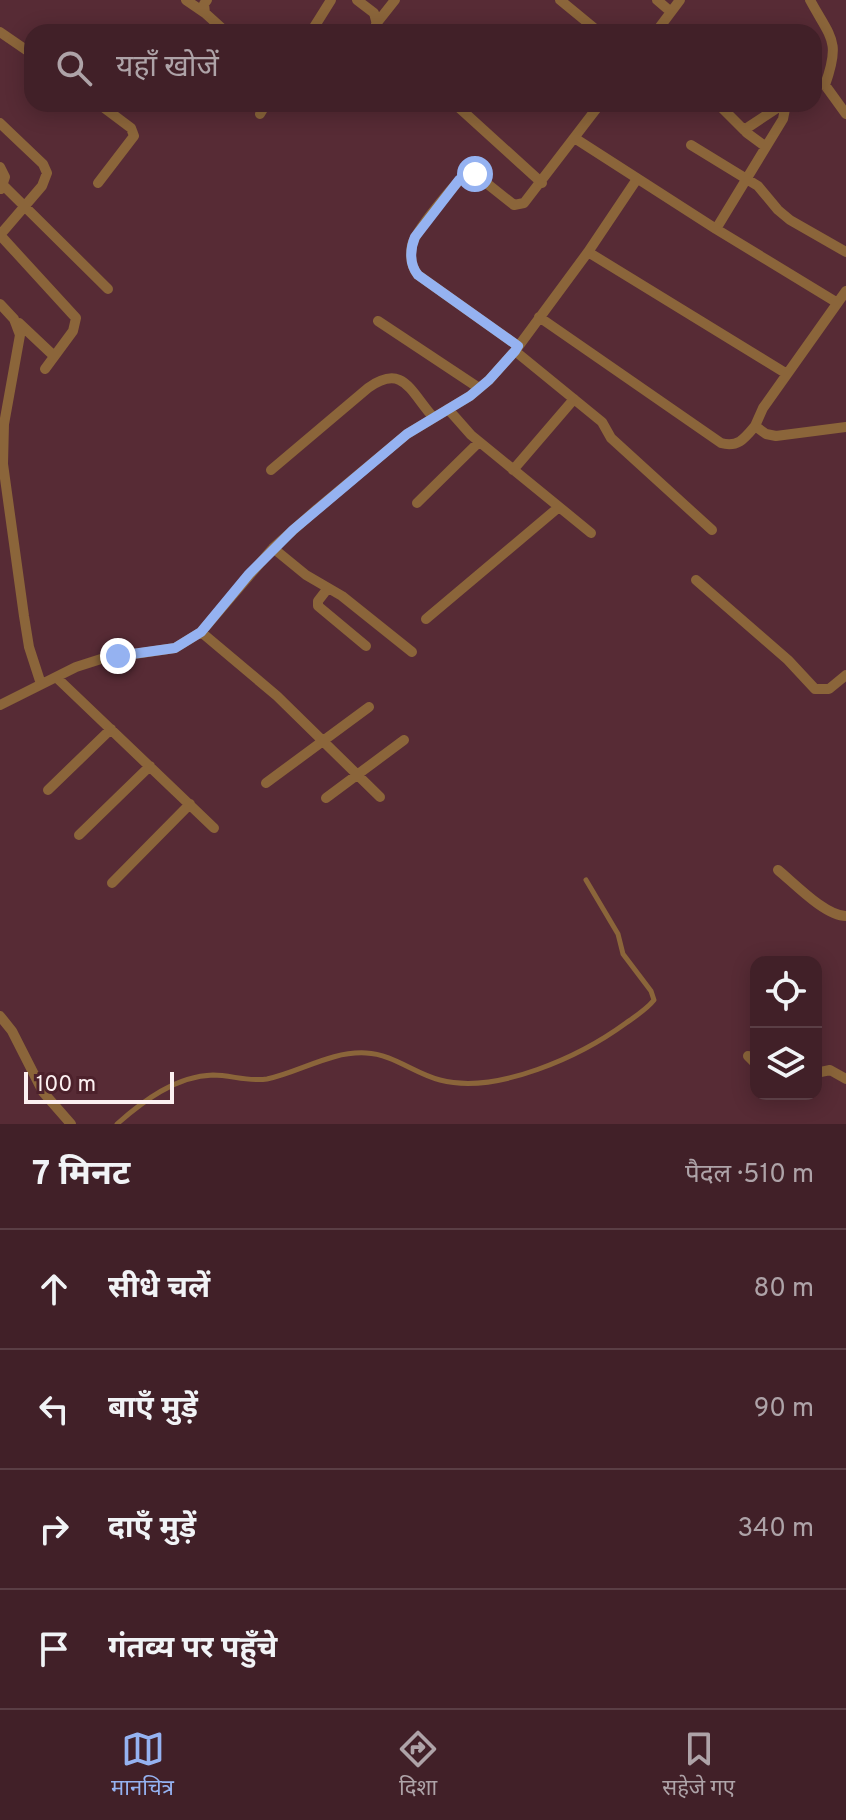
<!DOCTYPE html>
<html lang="hi">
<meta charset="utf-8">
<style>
body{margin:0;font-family:Overpass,"Noto Sans Devanagari",sans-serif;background:#4c2d34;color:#f1f3f6}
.controls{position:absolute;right:24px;bottom:24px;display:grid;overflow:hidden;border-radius:16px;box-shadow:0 4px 20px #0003}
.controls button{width:72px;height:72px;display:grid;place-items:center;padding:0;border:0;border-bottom:2px solid #5a3e45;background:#412028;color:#f1f3f6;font:40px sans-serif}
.scale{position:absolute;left:24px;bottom:20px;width:150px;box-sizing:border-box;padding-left:8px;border:4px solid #fcf0f1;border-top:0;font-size:22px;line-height:28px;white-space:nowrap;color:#fcf0f1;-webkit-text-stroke:6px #4c212b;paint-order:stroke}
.stop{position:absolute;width:24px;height:24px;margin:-18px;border:6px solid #95b2f1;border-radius:50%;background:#fff}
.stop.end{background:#95b2f1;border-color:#fff;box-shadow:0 2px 8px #0008}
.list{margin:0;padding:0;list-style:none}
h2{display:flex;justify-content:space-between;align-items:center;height:104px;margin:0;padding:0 32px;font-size:34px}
h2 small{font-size:26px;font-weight:400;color:#aea3a8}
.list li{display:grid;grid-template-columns:52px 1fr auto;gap:24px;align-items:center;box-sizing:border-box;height:120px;padding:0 32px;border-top:2px solid #5a3e45}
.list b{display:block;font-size:30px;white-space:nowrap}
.list em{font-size:26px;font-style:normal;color:#aea3a8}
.icon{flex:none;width:44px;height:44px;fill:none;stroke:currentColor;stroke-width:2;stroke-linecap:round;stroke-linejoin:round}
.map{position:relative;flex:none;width:846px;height:1124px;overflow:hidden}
.search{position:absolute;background:#412028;box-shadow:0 4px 20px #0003;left:24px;right:24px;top:24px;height:88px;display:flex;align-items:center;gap:20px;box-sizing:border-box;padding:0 28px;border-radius:24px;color:#aea3a8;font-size:30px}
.sheet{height:584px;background:#412028}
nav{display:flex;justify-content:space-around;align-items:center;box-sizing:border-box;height:112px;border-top:2px solid #5a3e45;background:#412028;font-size:22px;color:#aea3a8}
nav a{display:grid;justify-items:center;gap:4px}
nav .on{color:#95b2f1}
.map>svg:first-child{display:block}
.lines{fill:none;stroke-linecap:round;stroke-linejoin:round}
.service{stroke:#8b653a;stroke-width:5}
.minor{stroke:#8b653a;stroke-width:10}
.route{stroke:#95b2f1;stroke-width:10}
</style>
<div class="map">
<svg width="846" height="1124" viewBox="0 0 846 1124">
<rect width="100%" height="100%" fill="#572b35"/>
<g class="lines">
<path class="service" d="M117,1124C143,1101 176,1076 213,1075C231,1075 248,1082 267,1079C300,1072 331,1051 366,1053C393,1054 415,1074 440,1080C497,1095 581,1056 626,1023C636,1016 647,1009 654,1000L651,991L623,954L618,934L586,880"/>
<path class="minor" d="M186,0L205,13
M207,0L204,4L205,13L226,32
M357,0L374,13L379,32
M560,0L599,32
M657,0L671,12
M810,0C831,39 841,40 825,85
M376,24L395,0
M0,32L32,54
M311,32L331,0
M656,32L680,0
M814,84L825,85L846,114
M455,104L542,183
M718,104L747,133L766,147
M260,114L266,104
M0,123L43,164L47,173L42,186L0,235
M744,130L783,104
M576,139L716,229L836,302
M691,145L758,186L778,210L790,220L846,252
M0,167L5,177L1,189
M98,183L134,136L131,128L99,104
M4,186L108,289
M716,229L783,119L786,104
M0,235L76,318L73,331L45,369
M588,252L787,374
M846,291L763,408L755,426L766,434L776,436L846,427
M0,304L14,319L20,335L4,424L3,464L24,616L29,647L41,684
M539,317L721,443C738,448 745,438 755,426
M378,321L479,388
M19,323L54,356
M518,346L418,275C411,267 410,255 412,245C415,231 454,185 466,174H475L514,205L524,203L600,104
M515,351L602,422L611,438L712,530
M448,409L471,435L591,533
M271,470L368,388C403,363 410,391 433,417
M513,470L574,399
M417,503L479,442
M273,548L306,575L342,596L412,652
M696,580L788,660L815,689H829L846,675
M328,588L318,601V606L366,646
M426,619L559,507
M201,632L277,696L380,797
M56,677L214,828
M0,705L76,667L101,659L175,648L201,632L273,548L317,509L407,434L470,396L489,380L515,351L588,252L637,179
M266,783L369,707
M48,790L111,729
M326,798L404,740
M79,835L150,766
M778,870C794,883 825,916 846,916
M112,883L190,804
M0,1016L12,1031L43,1092L71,1124
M748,1056L756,1064
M816,1073L830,1070L846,1079"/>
</g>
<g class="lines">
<path class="route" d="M118,656L175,648L201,632L249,574L293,530L407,434L470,396L489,380L515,351L518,346L418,275C409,264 410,249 415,237L459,180L466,174H475"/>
</g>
</svg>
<div class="controls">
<button><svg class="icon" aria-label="locate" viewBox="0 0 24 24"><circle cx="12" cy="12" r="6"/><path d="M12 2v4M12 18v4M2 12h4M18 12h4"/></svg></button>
<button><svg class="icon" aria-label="layers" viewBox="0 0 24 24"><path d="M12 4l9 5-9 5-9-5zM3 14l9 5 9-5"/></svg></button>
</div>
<div class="scale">100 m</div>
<div class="stop" style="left:475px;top:174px"></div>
<div class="stop end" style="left:118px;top:656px"></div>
<div class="search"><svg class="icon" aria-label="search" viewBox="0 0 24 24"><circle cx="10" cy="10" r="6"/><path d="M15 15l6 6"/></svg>यहाँ खोजें</div>
</div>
<section class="sheet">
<h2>7 मिनट<small>पैदल · 510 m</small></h2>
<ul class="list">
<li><svg class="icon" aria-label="ahead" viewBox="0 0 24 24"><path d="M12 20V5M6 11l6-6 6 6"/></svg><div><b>सीधे चलें</b></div><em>80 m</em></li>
<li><svg class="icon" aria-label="left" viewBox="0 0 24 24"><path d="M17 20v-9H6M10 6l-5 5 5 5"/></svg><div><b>बाएँ मुड़ें</b></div><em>90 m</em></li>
<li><svg class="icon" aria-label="right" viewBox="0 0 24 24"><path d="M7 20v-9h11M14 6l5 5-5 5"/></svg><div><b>दाएँ मुड़ें</b></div><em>340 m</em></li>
<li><svg class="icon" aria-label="arrive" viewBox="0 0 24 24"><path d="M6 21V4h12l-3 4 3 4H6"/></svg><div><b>गंतव्य पर पहुँचे</b></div></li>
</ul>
</section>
<nav>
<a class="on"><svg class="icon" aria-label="map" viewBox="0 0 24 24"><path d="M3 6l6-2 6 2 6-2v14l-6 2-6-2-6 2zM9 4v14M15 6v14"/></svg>मानचित्र</a>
<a><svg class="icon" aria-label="directions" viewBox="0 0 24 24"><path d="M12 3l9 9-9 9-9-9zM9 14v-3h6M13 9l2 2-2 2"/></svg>दिशा</a>
<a><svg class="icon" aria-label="saved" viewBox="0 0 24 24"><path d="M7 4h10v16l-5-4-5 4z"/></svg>सहेजे गए</a>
</nav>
